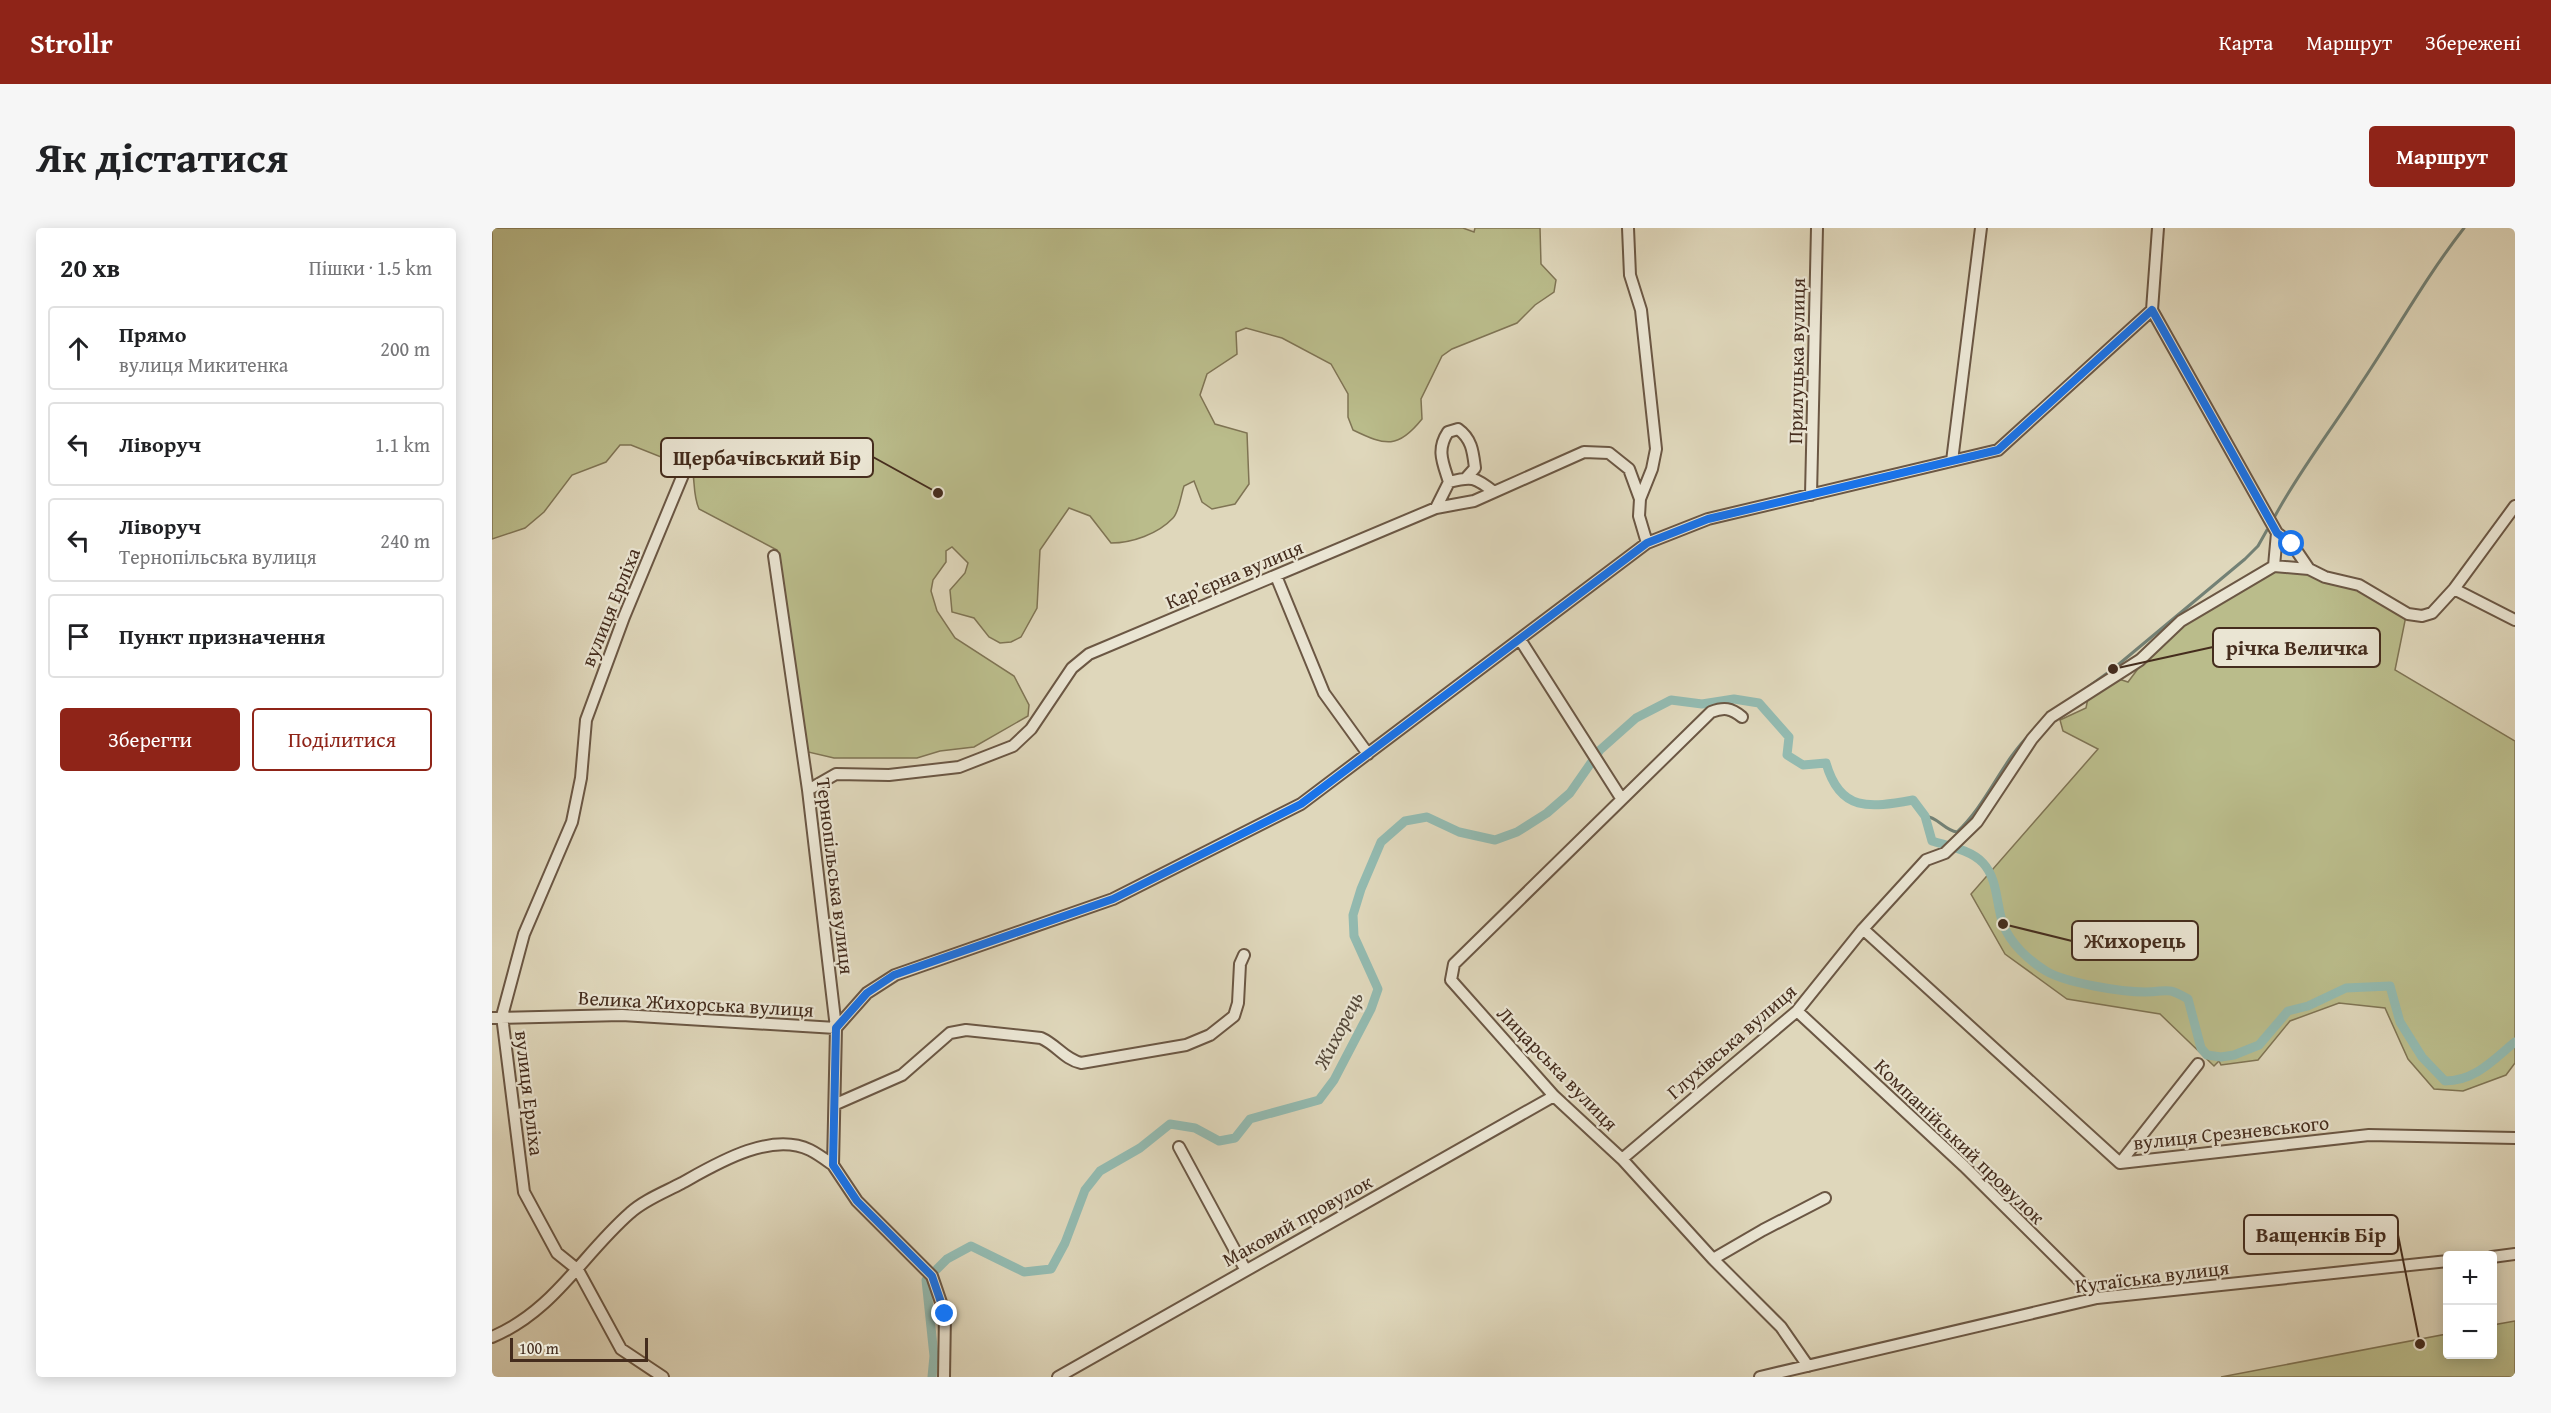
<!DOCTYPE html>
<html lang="uk">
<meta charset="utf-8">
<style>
body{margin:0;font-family:"Gentium Book Plus",serif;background:#f6f6f6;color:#202124}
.controls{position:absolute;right:18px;bottom:18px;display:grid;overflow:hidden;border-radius:6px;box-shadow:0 3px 15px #0003}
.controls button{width:54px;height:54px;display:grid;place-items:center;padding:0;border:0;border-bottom:2px solid #e0e0e0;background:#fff;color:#202124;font:30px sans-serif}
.scale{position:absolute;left:18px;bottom:15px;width:138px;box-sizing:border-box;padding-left:6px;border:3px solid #442c1d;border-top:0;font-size:16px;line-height:21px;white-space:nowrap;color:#442c1d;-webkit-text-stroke:4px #eae5d3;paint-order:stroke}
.stop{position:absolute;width:18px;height:18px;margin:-14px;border:4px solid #1a73e8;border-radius:50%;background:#fff}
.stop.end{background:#1a73e8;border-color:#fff;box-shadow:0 2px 6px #0008}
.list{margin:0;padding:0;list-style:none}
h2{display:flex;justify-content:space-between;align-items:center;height:78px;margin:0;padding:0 24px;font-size:26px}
h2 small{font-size:20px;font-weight:400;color:#757577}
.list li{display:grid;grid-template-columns:39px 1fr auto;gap:18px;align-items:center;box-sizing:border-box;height:84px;margin:0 12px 12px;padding:0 12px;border:2px solid #e0e0e0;border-radius:6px}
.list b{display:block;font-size:22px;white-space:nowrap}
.list p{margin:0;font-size:20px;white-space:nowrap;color:#757577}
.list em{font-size:20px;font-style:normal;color:#757577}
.actions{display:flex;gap:12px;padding:18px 24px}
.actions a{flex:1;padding:14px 0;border:2px solid #8f2418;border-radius:6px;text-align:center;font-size:21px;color:#8f2418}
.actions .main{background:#8f2418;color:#fff}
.icon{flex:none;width:33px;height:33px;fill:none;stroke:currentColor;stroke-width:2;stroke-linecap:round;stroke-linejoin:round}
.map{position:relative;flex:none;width:2023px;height:1149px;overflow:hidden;border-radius:6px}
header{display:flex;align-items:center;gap:36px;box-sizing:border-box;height:84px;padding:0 30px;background:#8f2418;color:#fff}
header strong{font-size:28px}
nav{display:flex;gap:33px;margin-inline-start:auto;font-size:21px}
.intro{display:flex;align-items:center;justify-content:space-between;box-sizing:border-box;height:144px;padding:0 36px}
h1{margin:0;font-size:42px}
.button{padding:15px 27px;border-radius:6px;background:#8f2418;color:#fff;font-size:21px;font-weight:700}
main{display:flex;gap:36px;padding:0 36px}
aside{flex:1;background:#fff;border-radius:6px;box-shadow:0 3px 15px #0003}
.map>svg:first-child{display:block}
.green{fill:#babc8b;stroke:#7f7454;stroke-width:1.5}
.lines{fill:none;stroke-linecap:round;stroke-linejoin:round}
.stream{stroke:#738175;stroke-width:3}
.canal{stroke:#93bab0;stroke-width:9}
.minor-casing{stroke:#6b5744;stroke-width:14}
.minor{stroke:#eae5d3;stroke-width:10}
.route{stroke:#1a73e8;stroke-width:8}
.labels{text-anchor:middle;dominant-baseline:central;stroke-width:4.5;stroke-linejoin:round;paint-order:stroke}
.street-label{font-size:20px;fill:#442c1d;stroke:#eae5d3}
.water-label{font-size:21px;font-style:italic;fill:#54483a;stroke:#eae5d3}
.leader{fill:none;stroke:#442c1d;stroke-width:2}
.callout-dot{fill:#442c1d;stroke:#eae5d3;stroke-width:2}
.callout{fill:#eae5d3;stroke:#442c1d;stroke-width:2}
.callout-label{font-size:21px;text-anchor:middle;font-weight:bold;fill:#442c1d}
</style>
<header>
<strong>Strollr</strong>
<nav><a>Карта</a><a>Маршрут</a><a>Збережені</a></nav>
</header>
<div class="intro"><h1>Як дістатися</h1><a class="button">Маршрут</a></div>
<main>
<aside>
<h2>20 хв<small>Пішки · 1.5 km</small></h2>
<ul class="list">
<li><svg class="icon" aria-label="ahead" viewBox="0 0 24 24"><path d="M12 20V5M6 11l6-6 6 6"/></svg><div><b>Прямо</b><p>вулиця Микитенка</p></div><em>200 m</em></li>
<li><svg class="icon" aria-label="left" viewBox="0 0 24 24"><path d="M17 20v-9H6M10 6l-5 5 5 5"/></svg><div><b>Ліворуч</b></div><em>1.1 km</em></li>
<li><svg class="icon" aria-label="left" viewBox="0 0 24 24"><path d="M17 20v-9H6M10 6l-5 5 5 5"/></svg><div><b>Ліворуч</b><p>Тернопільська вулиця</p></div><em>240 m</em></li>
<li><svg class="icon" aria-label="arrive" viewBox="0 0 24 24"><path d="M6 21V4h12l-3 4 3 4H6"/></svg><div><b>Пункт призначення</b></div></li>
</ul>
<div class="actions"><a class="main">Зберегти</a><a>Поділитися</a></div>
</aside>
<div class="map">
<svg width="2023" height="1149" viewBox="0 0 2023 1149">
<rect width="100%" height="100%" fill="#dfd7bb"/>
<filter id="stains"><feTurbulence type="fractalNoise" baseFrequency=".00333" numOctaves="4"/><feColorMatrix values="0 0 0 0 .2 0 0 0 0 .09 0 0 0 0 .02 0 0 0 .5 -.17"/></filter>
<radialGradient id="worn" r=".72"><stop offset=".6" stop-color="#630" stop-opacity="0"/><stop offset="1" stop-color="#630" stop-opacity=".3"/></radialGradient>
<path class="green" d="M0,0H971L982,4L983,0H1048L1049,36L1064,52L1062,64L1043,77L1025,95L960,121L950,128L929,171L930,191C906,221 894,218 861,202L856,189V166L839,136L790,110L754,100L744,104L745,126L715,146L708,167L723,196L755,205L757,256L743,276L720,281L710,274L702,253L692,258C689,267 687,284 681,290C666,306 640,315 619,315L598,288L577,280L548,322L545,380L529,409L519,414L508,415L497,409L482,390L460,384L458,362L473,345L476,335L460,319L454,323V334L441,352L439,363L445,383L463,410L522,448L537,477L536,488L482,519L448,523L425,530H342L316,524L285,322L207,281C199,263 205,244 196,227L174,231L139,217H128L114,234L80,247L52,284L33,300L0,311Z
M1777,341H1817L1849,353L1914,388L1903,442L2023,513V835L2014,847L1971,863L1942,861L1916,831L1893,780L1847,775L1798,793L1766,832L1729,837L1727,833L1722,838L1668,786L1575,771L1513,726L1479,666L1606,521L1571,503L1568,492L1594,480L1596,470L1627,451L1636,454L1654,430L1689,393Z
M2023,1093V1149H1729L1955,1106L1956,1126H2000L2001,1097Z"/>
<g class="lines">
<path class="stream" d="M1783,288C1808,242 1840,201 1868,157C1903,105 1933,50 1972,0
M1592,462L1621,441L1753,331L1766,318L1775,302
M1433,588C1446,589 1452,602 1465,604C1495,576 1509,535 1538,506"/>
<path class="canal" d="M445,1041L455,1031L479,1018L532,1044L559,1041L573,1015L593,962L608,943L648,920L678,896L703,900L727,913L743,910L758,891L827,872L842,852L879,781L886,761L862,708L861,687L869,661L889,614L913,593L935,589L967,604L1003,612L1025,604L1055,585L1078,565L1108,522L1144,490L1179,472L1210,476L1242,471L1267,475L1297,509L1295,527L1311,537L1334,535C1348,584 1377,580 1421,572L1433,588L1440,613C1456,618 1479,622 1491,635C1506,651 1504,676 1511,696C1518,715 1536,732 1554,743C1574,755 1629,764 1653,764C1677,764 1673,758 1696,771L1709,820L1715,827L1729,829L1742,827L1767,817L1796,783L1816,778L1854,760L1898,758L1908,794L1930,829L1953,853C1983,853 2001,832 2023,814
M434,1052L442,1128L440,1149"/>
<g class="minor-casing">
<path id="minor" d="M1136,0L1138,47L1149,82L1164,221L1160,241L1148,271
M1660,82L1785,305L1800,316L1817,341L1833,349L1867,357L1916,386L1930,388L1940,385L1962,361L2023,278
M1460,233L1489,0
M957,254C980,248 983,249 1002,264
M1319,267L1325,0
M944,280L957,254C951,235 944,222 956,204L966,201C980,211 981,224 983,240L975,249
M282,328L316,562L344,800L341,937L365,973L440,1048L453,1086L452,1149
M1782,338L1817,341
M784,348L832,465L876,526
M1962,361L2023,392
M1029,413L1129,570
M1250,489C1239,480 1232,479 1219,484L962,736L959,752L1062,868L1130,931L1221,1031L1289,1099L1316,1138
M316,562L344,546L397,547L467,539L521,518L539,501L580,440L597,426L944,280L982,273L1092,224L1117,225L1137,241L1148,271L1147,288L1155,315
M1371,701L1628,935L1877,907L2023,910
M1305,783L1472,938L1605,1070
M0,790L130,787L344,800L375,765L403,747L621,671L809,576L1155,315L1216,291L1506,222L1660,82L1666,0
M344,876L410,847L458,805L474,802L549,810C565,817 572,831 589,835L694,817L718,807L742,788L746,775L748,736L752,727
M687,919L753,1041
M1130,931L1305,783L1371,701L1434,632L1453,625L1485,594L1540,511L1559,489L1648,432L1689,393L1782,338L1785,305
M1628,935L1706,836
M2000,1029L2023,1026
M1221,1031L1271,1002L1333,970
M0,1109C62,1083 90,1027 138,985C152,972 173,964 190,955C224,936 278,903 318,922C326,926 334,932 341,937
M171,1149L129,1121L86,1042L65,1025L32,964L10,788L32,706L80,594L89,550L94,492L132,389L193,242
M566,1149L1062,868
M1268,1149L1605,1070L1956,1033"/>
</g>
<use href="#minor" class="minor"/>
</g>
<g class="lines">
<path class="route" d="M453,1086L440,1048L365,973L341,937L344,800L375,765L402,747L621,671L809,576L1155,315L1216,291L1506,222L1660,82L1785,305L1800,316"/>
</g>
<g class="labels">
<g class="street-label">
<text transform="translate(1304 133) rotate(-89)">Прилуцька вулиця</text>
<text transform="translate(742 346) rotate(-23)">Кар’єрна вулиця</text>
<text transform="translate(118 379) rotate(-68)">вулиця Ерліха</text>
<text transform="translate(344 648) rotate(83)">Тернопільська вулиця</text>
<text transform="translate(204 775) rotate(3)">Велика Жихорська вулиця</text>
<text transform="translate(1239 813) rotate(-41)">Глухівська вулиця</text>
<text transform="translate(1066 840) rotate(46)">Лицарська вулиця</text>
<text transform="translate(38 865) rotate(83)">вулиця Ерліха</text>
<text transform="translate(1739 904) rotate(-6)">вулиця Срезневського</text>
<text transform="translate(1468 913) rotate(44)">Компанійський провулок</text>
<text transform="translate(805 992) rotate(-29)">Маковий провулок</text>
<text transform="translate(1660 1048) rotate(-7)">Кутаїська вулиця</text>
</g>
<g class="water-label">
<text transform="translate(846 802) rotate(-63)">Жихорець</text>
</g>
</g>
<path class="leader" d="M446 265L381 229M1621 441L1721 419M1511 696L1580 713M1928 1116L1906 1007"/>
<g class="callout-dot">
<circle cx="446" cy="265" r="6"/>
<circle cx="1621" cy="441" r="6"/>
<circle cx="1511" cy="696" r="6"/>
<circle cx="1928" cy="1116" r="6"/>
</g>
<g class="callout">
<rect x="169" y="210" width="212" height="39" rx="6"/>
<rect x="1721" y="400" width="167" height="39" rx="6"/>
<rect x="1580" y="693" width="126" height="39" rx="6"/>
<rect x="1752" y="987" width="154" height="39" rx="6"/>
</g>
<g class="callout-label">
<text x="275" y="237">Щербачівський Бір</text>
<text x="1805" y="427">річка Величка</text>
<text x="1643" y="720">Жихорець</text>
<text x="1829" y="1014">Ващенків Бір</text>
</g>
<rect width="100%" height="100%" filter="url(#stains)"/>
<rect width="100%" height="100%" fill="url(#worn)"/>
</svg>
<div class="controls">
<button>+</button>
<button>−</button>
</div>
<div class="scale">100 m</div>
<div class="stop" style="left:1800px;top:316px"></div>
<div class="stop end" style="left:453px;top:1086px"></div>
</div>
</main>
